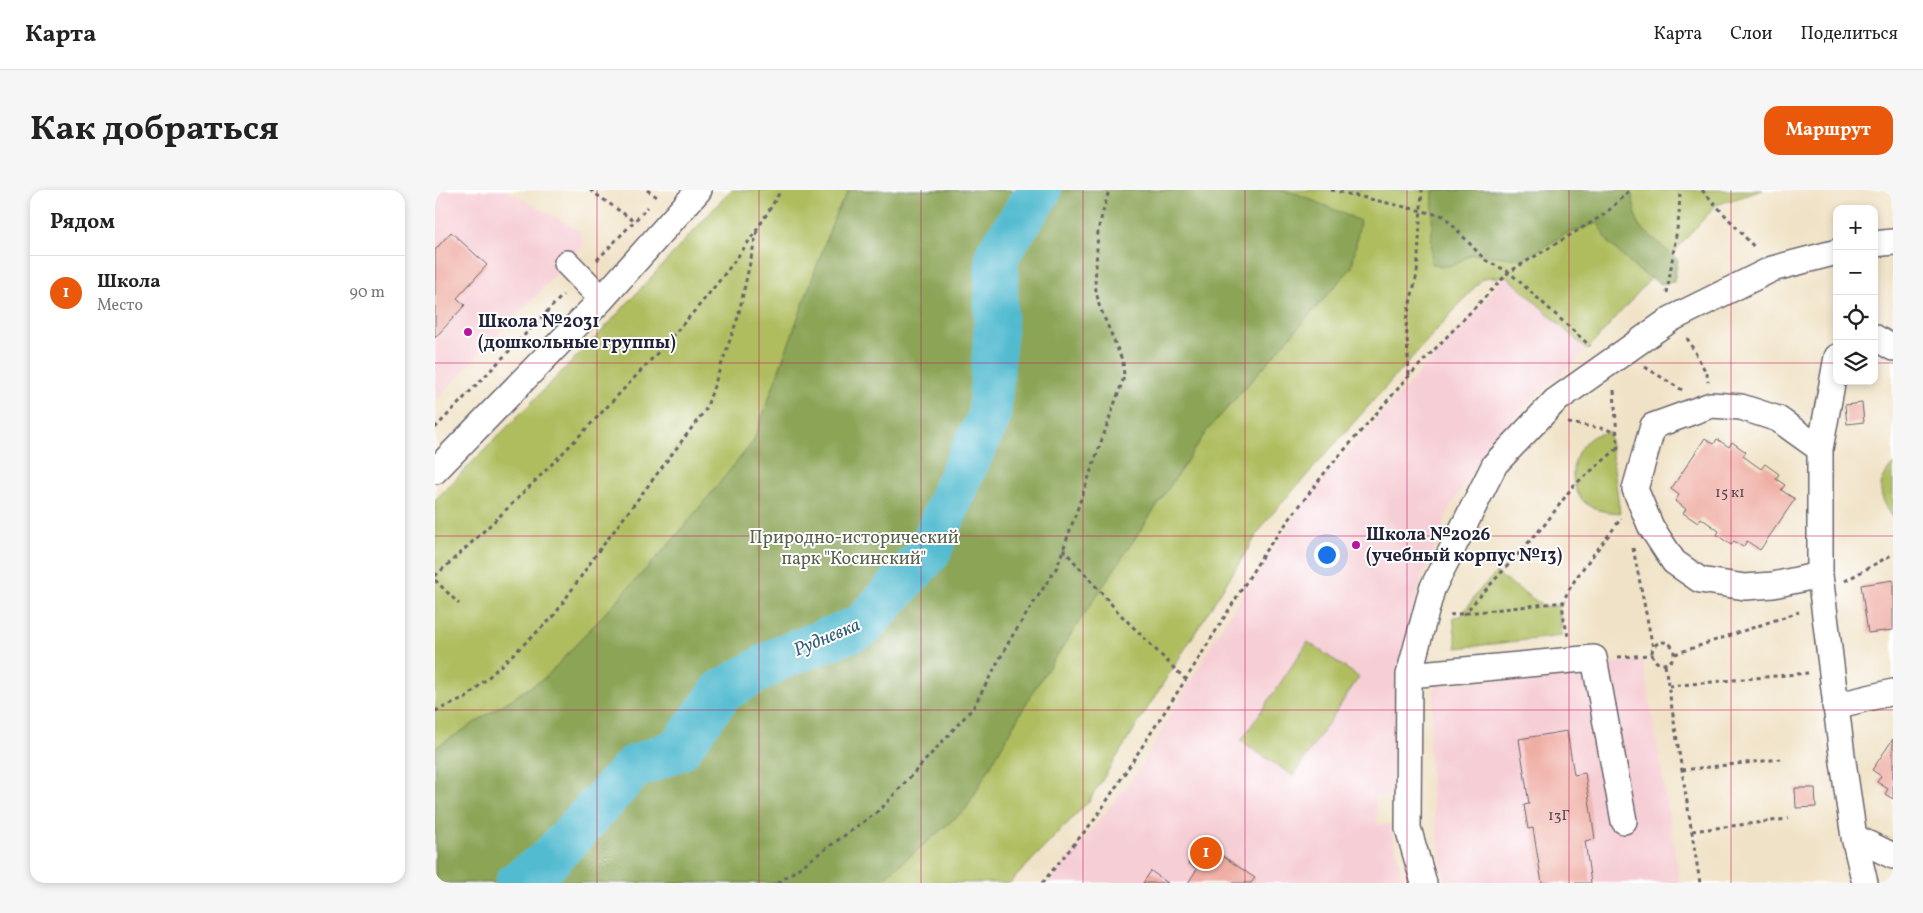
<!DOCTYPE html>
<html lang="ru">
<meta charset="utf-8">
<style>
body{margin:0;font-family:Vollkorn,serif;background:#f6f6f6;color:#222}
.controls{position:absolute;right:15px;top:15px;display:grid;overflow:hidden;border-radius:10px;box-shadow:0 2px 8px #0003}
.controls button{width:45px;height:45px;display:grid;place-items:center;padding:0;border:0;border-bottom:1px solid #e0e0e0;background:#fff;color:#222;font:25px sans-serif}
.you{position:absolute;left:891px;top:364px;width:18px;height:18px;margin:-12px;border:4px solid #fff;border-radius:50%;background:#1a73e8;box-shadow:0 0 0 8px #1a73e833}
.badge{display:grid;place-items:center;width:32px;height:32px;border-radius:50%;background:#ea580c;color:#fff;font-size:16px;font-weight:700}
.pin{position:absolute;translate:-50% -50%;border:2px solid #fff;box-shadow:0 1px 5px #0006}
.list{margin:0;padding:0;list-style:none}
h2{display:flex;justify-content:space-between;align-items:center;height:65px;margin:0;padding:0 20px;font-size:21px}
h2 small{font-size:16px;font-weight:400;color:#767676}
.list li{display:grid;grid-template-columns:32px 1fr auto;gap:15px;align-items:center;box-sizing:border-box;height:75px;padding:0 20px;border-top:1px solid #e0e0e0}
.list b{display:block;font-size:19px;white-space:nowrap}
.list p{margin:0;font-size:16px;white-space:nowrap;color:#767676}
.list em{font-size:16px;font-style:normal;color:#767676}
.icon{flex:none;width:28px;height:28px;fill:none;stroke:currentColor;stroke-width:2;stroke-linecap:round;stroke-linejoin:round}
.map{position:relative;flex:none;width:1458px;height:693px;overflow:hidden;border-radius:15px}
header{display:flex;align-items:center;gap:30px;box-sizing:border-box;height:70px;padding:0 25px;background:#fff;border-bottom:1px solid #e0e0e0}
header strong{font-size:24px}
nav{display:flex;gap:28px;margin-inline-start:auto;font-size:18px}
.intro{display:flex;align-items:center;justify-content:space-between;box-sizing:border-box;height:120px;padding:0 30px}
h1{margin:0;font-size:35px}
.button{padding:12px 22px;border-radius:15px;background:#ea580c;color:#fff;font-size:18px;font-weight:700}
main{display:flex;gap:30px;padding:0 30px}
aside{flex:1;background:#fff;border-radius:15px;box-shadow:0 2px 8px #0003}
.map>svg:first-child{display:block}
.built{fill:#f6cfd6}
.green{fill:#afbd5f;stroke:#68704d}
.forest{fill:#8ba456;stroke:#566348}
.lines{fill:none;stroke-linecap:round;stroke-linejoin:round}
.river{stroke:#52bbd0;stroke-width:44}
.building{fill:#efaea4}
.minor-casing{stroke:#6a656c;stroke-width:28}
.path{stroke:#6a656c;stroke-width:3;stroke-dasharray:4 4;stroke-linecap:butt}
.minor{stroke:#fff;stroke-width:25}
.grid{fill:none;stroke:#c2185b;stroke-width:1;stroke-opacity:0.55}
.poi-dot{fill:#b5179e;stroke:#fff;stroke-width:2}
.labels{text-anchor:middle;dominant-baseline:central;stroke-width:4;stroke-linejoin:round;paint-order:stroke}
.number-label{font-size:15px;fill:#554555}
.poi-label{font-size:18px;font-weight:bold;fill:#22223b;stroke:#fff;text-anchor:start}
.park-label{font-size:18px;fill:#5a6049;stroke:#fff}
.water-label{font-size:19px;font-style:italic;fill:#355f77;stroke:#fff}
</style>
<header>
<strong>Карта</strong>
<nav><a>Карта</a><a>Слои</a><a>Поделиться</a></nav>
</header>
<div class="intro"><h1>Как добраться</h1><a class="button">Маршрут</a></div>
<main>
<aside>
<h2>Рядом<small></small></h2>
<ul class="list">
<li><span class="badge">1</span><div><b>Школа</b><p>Место</p></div><em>90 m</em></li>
</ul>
</aside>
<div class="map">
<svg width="1458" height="693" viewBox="0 0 1458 693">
<rect width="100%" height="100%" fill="#fff"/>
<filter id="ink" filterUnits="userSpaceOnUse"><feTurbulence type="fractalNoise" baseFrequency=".02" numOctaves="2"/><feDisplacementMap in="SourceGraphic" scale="10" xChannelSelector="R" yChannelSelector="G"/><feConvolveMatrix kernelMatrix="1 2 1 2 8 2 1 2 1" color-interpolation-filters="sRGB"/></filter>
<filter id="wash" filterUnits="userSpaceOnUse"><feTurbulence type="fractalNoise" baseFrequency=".0096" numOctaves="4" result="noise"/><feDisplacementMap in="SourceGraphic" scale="20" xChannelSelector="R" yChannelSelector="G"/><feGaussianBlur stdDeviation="1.12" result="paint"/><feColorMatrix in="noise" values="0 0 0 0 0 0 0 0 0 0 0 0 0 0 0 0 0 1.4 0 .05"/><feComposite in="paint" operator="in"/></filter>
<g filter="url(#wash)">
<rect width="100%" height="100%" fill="#f0e2c6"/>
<path class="built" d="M0,0H71L145,41L148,56L0,211Z
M1072,86L1152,160L1088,218L1052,259L1015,317L985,394L965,471L956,606H941L942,635L955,634L969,693H614L702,583L789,433L881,297Z
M1208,470L1245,693H1010L997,610L994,557L1000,496Z"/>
<path class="green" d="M296,0H1328L1281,15L1152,160L1072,86L1048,88L830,332L654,611L575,693H0V310L165,143Z
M1174,242L1185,323C1176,322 1167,322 1158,318C1130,304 1132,261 1159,246C1163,244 1169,243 1174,242Z
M1458,274V328C1445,306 1439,296 1458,274Z
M1061,383L1110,417L1124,415L1127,446L1022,458L1018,427L1026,426L1046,398Z
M873,452L924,487L858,586L806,551Z"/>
<path class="forest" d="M414,0H842L863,4L925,31L917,77L771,242L600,498L531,619L443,693H0V558L111,487L236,352L318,252L401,23Z
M998,0H1196L1203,35L1243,70L1239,92L1226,94L1201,79L1174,53L1163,33L1131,44L1088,69L1037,64L1019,75L1005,77L996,73Z"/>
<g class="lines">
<path class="river" d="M82,693L114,670L199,577L244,559L287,501L345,468L427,436L494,362L523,291L554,227L560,148L562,65L605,0"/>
</g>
<g id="blocks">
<path class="building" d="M16,42L52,75L22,108L30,115L0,148V60Z
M1427,213L1429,232L1412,234L1410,215Z
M1270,248L1279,254L1282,249L1294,257L1297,252L1311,262L1308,266L1326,279L1330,274L1344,284L1341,289L1350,295L1346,300L1360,309L1325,360L1312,351L1308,357L1299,351L1296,355L1282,345L1284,341L1266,328L1263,333L1248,323L1251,319L1240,311L1244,305L1236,299Z
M1458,390V440L1433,443L1426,395Z
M1132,541L1139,585L1150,583L1160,649L1150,651L1156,693H1107L1098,638L1093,639L1089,615L1094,614L1084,549Z
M1458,549V609L1450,604L1453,599L1442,592L1446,586L1437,580Z
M1360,598H1380L1381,617L1361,618Z
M767,652L820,688L816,693H753L762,679L753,673Z
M716,681L733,693H708Z"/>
</g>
</g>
<g filter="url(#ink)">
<use href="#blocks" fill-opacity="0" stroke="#6a656c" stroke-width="1"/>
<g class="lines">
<g class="minor-casing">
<path id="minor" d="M1439,54L1458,52
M132,73L167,109
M1439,147L1458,158
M1402,167L1385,259V385L1407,565L1419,647L1430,693
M1385,259L1343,229L1306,217L1276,215L1218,236L1200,299L1216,337L1239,372L1265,390L1310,397L1338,395L1385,385
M0,281L167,109L264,0
M974,485L1159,468L1189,631
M1400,516L1458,502
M1419,647L1458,666
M989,693L973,638L974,485L997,399L1060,274L1120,211L1236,129L1337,79L1402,62"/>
</g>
<path class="path" d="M155,0L199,31
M212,0L222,7
M896,0L1009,26L1050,70L1074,82L1155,156
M1267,0L1321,59
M162,70L213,17
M1232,103L1244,26L1245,0
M1252,148L1272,184L1273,192
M1210,177L1247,200
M974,185L971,130L982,84L987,0
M1179,200L1183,263
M1133,233L1171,239L1181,243
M0,238L128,105
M1198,358L1218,458
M628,359L685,424L750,489
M0,386C65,328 126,266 186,202C245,139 304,75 346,0
M0,390L24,414
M1410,391L1458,364
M1015,425L1129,412
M1028,425L1111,333L1138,296L1182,259
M1133,446C1131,437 1127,424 1128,415C1131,394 1172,350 1186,328
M1217 463a11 11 0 1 1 22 0a11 11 0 1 1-22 0Z
M1240,464L1364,422
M1183,467L1217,465
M1230,475L1265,693
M1234,496L1373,483
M0,521L31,508L118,427L160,366L271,219L303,127L322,41
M1247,580L1346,569
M1257,641L1353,629
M343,693L445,620L538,518L576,448L622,377L689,187L688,172L664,115L660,95L663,40L674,0
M607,693L660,629L751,489L831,360L891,281L974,186L1074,82L1170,24L1195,0"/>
<use href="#minor" class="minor"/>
</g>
</g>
<path class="grid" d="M162,0V693M324,0V693M486,0V693M648,0V693M810,0V693M972,0V693M1134,0V693M1296,0V693M0,173H1402M1439,173H1458M0,346H1458M0,520H1458"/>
<g class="poi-dot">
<circle cx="33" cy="142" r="5"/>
<circle cx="921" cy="355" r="5"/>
</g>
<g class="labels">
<g class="number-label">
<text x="1295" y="303">15 к1</text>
<text x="1124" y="626">13Г</text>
</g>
<g class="poi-label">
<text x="43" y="132">Школа №2031<tspan x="43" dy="21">(дошкольные группы)</tspan></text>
<text x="931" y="345">Школа №2026<tspan x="931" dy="21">(учебный корпус №13)</tspan></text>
</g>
<g class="park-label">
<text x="419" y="348">Природно-исторический<tspan x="419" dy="21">парк "Косинский"</tspan></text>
</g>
<g class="water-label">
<text transform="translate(392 448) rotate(-23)">Рудневка</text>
</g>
</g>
</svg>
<div class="controls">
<button>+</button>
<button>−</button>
<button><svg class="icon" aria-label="locate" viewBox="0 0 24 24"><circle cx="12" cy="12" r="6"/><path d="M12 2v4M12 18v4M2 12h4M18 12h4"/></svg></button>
<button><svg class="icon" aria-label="layers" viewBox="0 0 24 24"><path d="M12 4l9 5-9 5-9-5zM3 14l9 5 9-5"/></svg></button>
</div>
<div class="you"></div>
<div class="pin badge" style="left:771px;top:663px">1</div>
</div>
</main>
